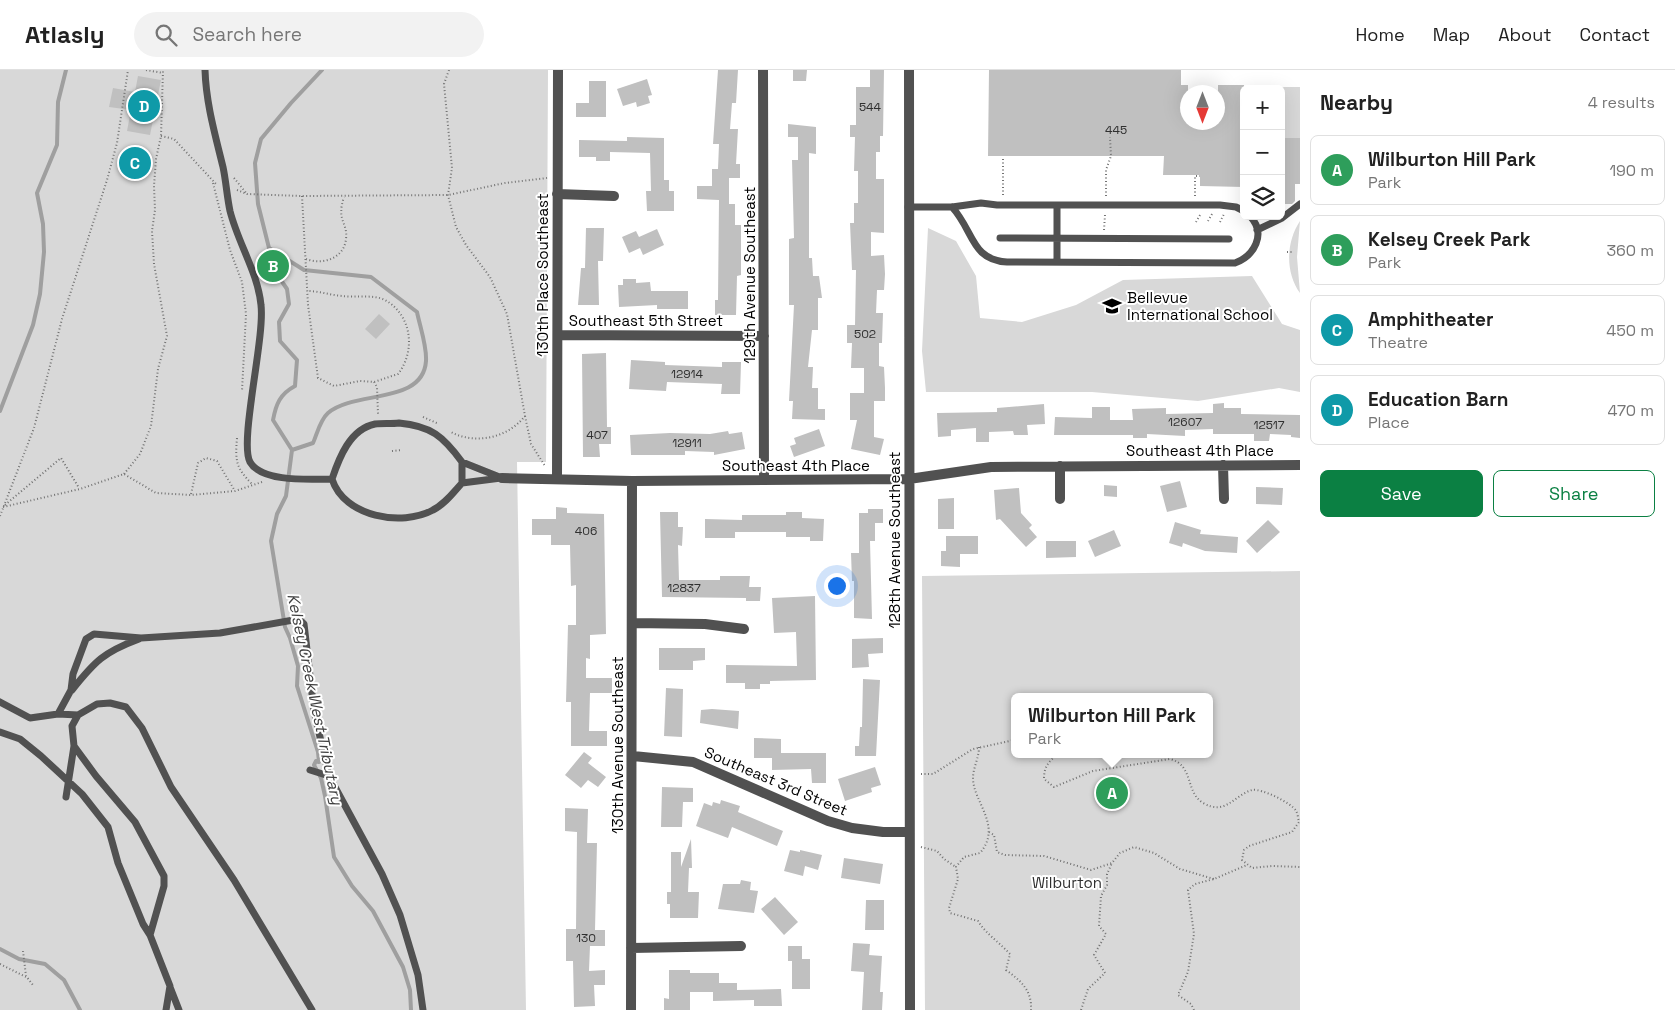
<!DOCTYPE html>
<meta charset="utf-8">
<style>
body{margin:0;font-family:"Space Grotesk",sans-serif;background:#f2f2f2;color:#222}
.controls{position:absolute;right:15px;top:15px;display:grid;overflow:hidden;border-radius:8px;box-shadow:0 5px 20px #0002}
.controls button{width:45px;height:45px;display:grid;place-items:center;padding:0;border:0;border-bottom:1px solid #e0e0e0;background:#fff;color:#222;font:25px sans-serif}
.compass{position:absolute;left:1180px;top:15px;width:45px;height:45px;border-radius:50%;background:#fff;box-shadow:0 5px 20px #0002;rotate:180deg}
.you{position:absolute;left:836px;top:515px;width:18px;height:18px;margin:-12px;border:4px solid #fff;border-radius:50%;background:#1a73e8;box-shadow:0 0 0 8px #1a73e833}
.badge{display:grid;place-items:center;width:32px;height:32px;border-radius:50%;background:#0b8043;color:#fff;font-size:16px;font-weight:700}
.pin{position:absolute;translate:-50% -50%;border:2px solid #fff;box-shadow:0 1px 5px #0006}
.popup{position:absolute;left:1011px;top:623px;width:202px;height:65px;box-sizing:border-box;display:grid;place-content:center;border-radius:8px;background:#fff;filter:drop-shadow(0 1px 4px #0005);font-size:16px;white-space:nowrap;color:#767676}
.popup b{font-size:19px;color:#222}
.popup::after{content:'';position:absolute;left:50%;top:100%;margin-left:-10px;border:10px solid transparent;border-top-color:#fff}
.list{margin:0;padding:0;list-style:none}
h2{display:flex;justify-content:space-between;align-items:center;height:65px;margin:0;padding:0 20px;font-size:21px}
h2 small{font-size:16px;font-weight:400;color:#767676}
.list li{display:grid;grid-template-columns:32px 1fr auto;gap:15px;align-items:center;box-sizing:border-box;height:70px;margin:0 10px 10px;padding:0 10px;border:1px solid #e0e0e0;border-radius:8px}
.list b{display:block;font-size:19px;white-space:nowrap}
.list p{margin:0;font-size:16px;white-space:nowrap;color:#767676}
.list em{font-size:16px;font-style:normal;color:#767676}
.actions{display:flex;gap:10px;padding:15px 20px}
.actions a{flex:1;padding:11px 0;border:1px solid #0b8043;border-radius:8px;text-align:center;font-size:18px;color:#0b8043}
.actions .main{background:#0b8043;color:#fff}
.icon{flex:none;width:28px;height:28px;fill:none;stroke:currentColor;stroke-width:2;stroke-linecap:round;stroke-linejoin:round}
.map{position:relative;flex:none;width:1300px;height:940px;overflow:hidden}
header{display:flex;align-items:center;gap:30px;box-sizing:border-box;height:70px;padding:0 25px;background:#fff;border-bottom:1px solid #e0e0e0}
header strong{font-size:24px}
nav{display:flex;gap:28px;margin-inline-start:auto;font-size:18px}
.search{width:350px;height:45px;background:#f2f2f2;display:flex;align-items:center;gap:12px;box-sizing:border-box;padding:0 18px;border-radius:28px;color:#767676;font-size:19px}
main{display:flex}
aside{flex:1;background:#fff}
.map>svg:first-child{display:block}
.green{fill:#d8d8d8;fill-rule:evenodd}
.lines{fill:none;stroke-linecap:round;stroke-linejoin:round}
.stream{stroke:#9f9f9f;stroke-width:4}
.building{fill:#c0c0c0}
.path{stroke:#737373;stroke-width:2;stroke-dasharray:1 2.5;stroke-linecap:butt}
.service{stroke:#515151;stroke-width:7}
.minor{stroke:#515151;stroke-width:10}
.labels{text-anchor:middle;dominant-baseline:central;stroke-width:4;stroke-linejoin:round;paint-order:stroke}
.number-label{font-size:12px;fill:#303030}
.street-label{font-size:15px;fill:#000;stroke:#fff}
.poi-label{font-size:15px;fill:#000;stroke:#fff;text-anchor:start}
.park-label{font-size:15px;fill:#2f2f2f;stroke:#fff}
.water-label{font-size:16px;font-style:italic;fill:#404040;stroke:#fff}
</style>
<header>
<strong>Atlasly</strong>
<div class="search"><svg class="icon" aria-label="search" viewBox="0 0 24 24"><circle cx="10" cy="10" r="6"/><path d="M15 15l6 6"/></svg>Search here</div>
<nav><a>Home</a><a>Map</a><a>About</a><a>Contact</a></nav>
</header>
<main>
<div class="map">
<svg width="1300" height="940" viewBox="0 0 1300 940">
<rect width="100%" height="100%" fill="#fff"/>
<path class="green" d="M0,0H548L546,392H517L526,940H0Z
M1278,17H1300V68H1281V19Z
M1300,151L1297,187L1300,223C1285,202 1286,172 1300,151Z
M928,158L956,171L976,206L980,248L1022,252L1076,235L1123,210L1252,206L1282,254L1300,260V322L1279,318L1198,331L1092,322H926L922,281Z
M1300,501V940H925L922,506ZM1014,627H1210V684H1014Z"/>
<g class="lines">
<path class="stream" d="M322,0L291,33L261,69L255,93L258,134L269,178L268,187L276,203L287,219L289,234L279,252L280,271L297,290L295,316C280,324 276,334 273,350L292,380L286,426L277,444L271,471L285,557L290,568L298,596L297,616L318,682L319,692L316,691L314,695L321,708L325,726L334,787L352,816L373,841L403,897L410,920L411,940
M269,178L304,200L371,207L417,242C420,257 427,276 426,291C423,335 355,320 328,343C320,350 317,364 313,373L292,380
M0,341L33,255L40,224L44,182L43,154L37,123L57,75L58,32L66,0
M0,879L19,889L45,894L64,910L80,940"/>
</g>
<path class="building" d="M718,0H738L736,33H732L730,59H738L736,94H740V108H729V134H735V155H741V205L737,206L736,245H715V230H718L719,130L697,129V116H712V99H718L719,74H713Z
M793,0H807L806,11H793Z
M870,0H884L883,66H880V82H876V109H884V163L871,162V186L884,185L885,204L884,220H877L876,243H883L882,273H879V296L884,297L885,318V331H874V367L884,369L880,385L851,379L857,350H850V323H864V298H851L852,273H847V255H855L856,200H852L850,153H854V133H858V101H854L855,67H850V55H856V17H870Z
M989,0H1181V15H1188V52H1218V15H1244V117L1200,116V105H1163L1164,86H988Z
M138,6L161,10L150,65L127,61L131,40L109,37L113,18L135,22Z
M647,9L652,25L648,26L650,33L637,37L636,32L623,36L617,19Z
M589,11H606V47H576V33H589Z
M788,54L816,57V84L809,83V188H812L813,206H819L822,228H818V260H812L808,297H813L812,318H818V339H825V350L792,349L793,331H789L794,235H789V169L794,168L792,90H798V67H788Z
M627,67L664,68V110H669V121H674V141H647L646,121H651L650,83L610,82V91H596V87H579V70L627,71Z
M1281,68H1300V114H1295V131L1292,134H1281Z
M586,158H604L603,191H598L599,235H578L581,198H585Z
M657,159L664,175L643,185L640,178L629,183L622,167L636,161L639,167Z
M623,209H636V213L650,212L651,221H688V239H657V235L619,237L618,215H623Z
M379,244L390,254L376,269L365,259Z
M606,283L607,357H611V374H599L600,387H583L582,284Z
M631,290L665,292V295L722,297V292H741L740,324H721L722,314L667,312L666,321L629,319Z
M1224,333V338H1241V344L1300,345V368L1291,367V365L1270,364L1269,371H1254V364H1213V359L1185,360V366L1147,364V368H1133V365H1054L1055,347L1092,348V337H1110V350H1133L1132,339L1166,338V344L1213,343V334Z
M1044,334L1045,354L1027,355L1028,365H1014L1013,361L989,362V372H976V358L951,360V366L938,367L937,343L997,342V338Z
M819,359L825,376L794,387L790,376L796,374L794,368Z
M728,361L729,364L742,362L745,379L714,385V382L685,381V385H631L630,365L670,363L710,364Z
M1180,411L1187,437L1167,442L1160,416Z
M1104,415L1117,416V427L1104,426Z
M1256,417L1283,418L1282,435L1256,434Z
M1019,418L1021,443L1032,455L1029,458L1037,467L1026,477L1000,449L996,450L994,420Z
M954,428V459H938V429Z
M556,437L567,438V443L604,444L606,564L590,565V589L586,588V608H612V623H590L589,661H607V676H571V632H566L568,555H576V515L571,516L570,475H551V465H532V449H556Z
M868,439H883V453H875V471H870L872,549L854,548V511H852L851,483H859V443H868Z
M660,442H678V457H683L682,476L678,475L679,510H720V506H750L749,517H761L760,531H746V528L662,527Z
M786,442H802V448L824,449L823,471H810V467H786V462H735V468H705V449L742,450V445H786Z
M1268,450L1280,462L1257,483L1246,471Z
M1175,452L1201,460L1200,464L1238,467L1237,483L1205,481L1183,473L1182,477L1169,473Z
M1114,460L1121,476L1095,487L1088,471Z
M946,466H978V484H960V497L941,496V481H946Z
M1046,471H1076V487L1046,488Z
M815,526L816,610L770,611V614H760V619H745V613H726V595L797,596L796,562L774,563L772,528Z
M883,568V583L868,584L869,597L852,598V569Z
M659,578H705V590L693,591V600H659Z
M863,609L880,610L876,686H855V676H859L860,657H862Z
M666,618L683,619L682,667L664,666Z
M712,639L739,641L738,659L700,653L701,640Z
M754,668L781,669V683H826V713H812L811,699L772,700V688H754Z
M584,682L592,688L588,693L606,707L598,717L588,710L581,718L565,705Z
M875,697L881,715L871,718L872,722L845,731L838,709Z
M662,717L693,718V732H683L682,757H661Z
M721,730L740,736L738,742L783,761L777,776L732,757L728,768L696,756L704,733L712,736L713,732L720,734Z
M565,738L588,739L587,773H597L595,860H605V876H590L589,901L605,900V915H594L595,936L574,937L573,891H566V859H576L577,762L565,761Z
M691,769L692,798H689L688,822H699L698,848H670V834H667V822H671V782H681V797Z
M790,780L800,782V780L822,785L818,800L805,796L803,806L784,801Z
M844,788L883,794L880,814L841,808Z
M741,810L751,812L750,820L758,821L754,843L718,839L723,814H740Z
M775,827L798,852L784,865L761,839Z
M866,830H884V860H865Z
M853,873L870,874L869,885L882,886L880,922H883L882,940H862L864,902L851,901Z
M788,876H802V889H810V919H792V891H788Z
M669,900H690V903H719V913H737V920L781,919L782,936H754V930L713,931V922H690V940H664V928L669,929Z"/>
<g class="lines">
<path class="path" d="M146,0L163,3
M449,0L444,14L452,98L448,125L456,157L466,175L490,207L507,244L525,346C508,368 475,375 451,362
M161,66L174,69L216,114
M1003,89V126
M234,108L247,124
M213,113L230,180L242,212L246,244L242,321
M237,120L247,124L302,126L448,125L505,113L547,108
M302,126L308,235L318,308L334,316L360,311L374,312L398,304C416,281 412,245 385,230C373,224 355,228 342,226C330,225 319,221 307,221
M1106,126V100L1111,86L1110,67
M1195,126V106H1200
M1208,151L1212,144
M1196,152L1200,145
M1220,152L1224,144
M1104,160L1105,145
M1287,182H1293
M306,189C322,195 344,189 346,169C348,152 336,151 344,127
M374,312L377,317L378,344
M525,346L531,374L545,396
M423,347L439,354
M237,368C235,391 236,398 252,414
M392,381L402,380
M124,404L140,384L151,356L158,299L167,266L154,194L152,161L155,140L154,116L156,89L161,66L163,0
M191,424L198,393L206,388L217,391L235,421
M5,435L61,388L79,418
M3,437L80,419L124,404L156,423L191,425L235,421L262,412
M0,446L34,358L62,249L107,110L117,73L128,0
M979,677C979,688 973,698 973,708C973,732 1003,756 980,783L964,787L956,797L958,809L949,838L950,843L978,851C986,864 999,872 1010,884L1006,900C1021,911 1032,920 1031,940
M1058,684C1048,692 1044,697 1044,709L1054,717L1093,701L1170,689C1194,695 1185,722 1203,733C1226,746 1234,725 1252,720C1261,718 1292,733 1296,741C1298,744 1298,749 1299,752L1292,762L1249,776L1244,780L1242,790L1252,798L1272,796L1300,797
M921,704H933L973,679L1014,670
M989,762L994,765L997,782L1005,785L1044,786L1091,800L1112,793L1120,783L1134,777L1154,783L1180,799L1214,809
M921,777L937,781L944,789L956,797
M23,881L26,906L33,915
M0,894L26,907
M1081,940L1088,919L1105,903L1094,885L1106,864L1099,856L1101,826L1107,815V804L1112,793
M1194,940L1191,934L1178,925L1188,902L1194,864L1188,820L1195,814L1214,809L1247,795"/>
<path class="service" d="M205,0C206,33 215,64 223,97C226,111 227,127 230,141C238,173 258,203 261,235C265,268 239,372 250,392C262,413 312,409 332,409
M908,137H952L981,133L997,135H1220L1236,137L1244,141
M952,137C974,161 971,190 1007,192L1235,193C1254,186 1267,164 1250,146
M1257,160L1282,148L1300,134
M1000,168L1229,169
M1057,192V135
M399,353C431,356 443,366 462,392V413C453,423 445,434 433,440C402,457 344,447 332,409C339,388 350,359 375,354C382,353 391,354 399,353Z
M462,392L502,408
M462,413L501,408
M72,620C95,591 104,582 139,569
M0,632L30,648L58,644L71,620L73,604L86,569L94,564L141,568L220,563L299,549L304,554L314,641L329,706L382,804L400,845L418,905L423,940
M58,644L78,645
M0,662L20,669L41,686L82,724L108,757L118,793L143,854L150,865
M310,700L329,706
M66,727L74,676
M170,917L179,940
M166,940L170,916L150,865L164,816V806L135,752L96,706L74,676L72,656L78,645L97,634L110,633L126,637L142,658L171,717L234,810L312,940"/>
<path class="minor" d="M763,0L764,410
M909,0L910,940
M557,124L614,126
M558,265L764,266
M1223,395L1224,429
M502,408L632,411L909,409L991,397L1300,395
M557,409L558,0
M1060,429V396
M633,553L705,554L744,559
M633,686L693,692L828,751L852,758L883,762H908
M631,878L741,876
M631,940L632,411"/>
</g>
<defs>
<g id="school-bare" transform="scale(1.5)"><path d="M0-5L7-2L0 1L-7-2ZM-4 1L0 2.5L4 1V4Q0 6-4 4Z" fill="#000" stroke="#fff" stroke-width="2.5" paint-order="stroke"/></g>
</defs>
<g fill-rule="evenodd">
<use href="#school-bare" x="1112" y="236"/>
</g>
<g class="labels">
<g class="number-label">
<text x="870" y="37">544</text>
<text x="1116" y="60">445</text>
<text x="865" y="264">502</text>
<text x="687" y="304">12914</text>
<text x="1185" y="352">12607</text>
<text x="1269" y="355">12517</text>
<text x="597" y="365">407</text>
<text x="687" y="373">12911</text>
<text x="586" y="461">406</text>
<text x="684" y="518">12837</text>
<text x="586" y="868">130</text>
</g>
<g class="street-label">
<text transform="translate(542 205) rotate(-90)">130th Place Southeast</text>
<text transform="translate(749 205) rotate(-90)">129th Avenue Southeast</text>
<text x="646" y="250">Southeast 5th Street</text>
<text x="1200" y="380">Southeast 4th Place</text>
<text x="796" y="395">Southeast 4th Place</text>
<text transform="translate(894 470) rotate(-90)">128th Avenue Southeast</text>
<text transform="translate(617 675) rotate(-90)">130th Avenue Southeast</text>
<text transform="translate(776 711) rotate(23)">Southeast 3rd Street</text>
</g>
<g class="poi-label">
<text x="1127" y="227">Bellevue<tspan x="1127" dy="17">International School</tspan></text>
</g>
<g class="park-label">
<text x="1067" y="812">Wilburton</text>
</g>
<g class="water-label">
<text transform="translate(315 629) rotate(78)">Kelsey Creek West Tributary</text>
</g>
</g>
</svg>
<div class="controls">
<button>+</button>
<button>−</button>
<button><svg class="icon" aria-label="layers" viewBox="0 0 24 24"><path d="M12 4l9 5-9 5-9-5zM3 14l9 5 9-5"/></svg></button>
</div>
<svg class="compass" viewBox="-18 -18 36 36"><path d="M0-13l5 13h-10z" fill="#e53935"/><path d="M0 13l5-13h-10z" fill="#767676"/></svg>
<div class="you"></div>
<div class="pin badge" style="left:1112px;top:723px;background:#2e9e5b">A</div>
<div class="popup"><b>Wilburton Hill Park</b>Park</div>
<div class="pin badge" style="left:273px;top:196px;background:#2e9e5b">B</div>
<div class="pin badge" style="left:135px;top:93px;background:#0f9aa8">C</div>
<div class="pin badge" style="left:144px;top:36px;background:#0f9aa8">D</div>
</div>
<aside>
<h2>Nearby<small>4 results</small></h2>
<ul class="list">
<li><span class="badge" style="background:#2e9e5b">A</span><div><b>Wilburton Hill Park</b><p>Park</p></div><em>190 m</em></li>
<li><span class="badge" style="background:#2e9e5b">B</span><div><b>Kelsey Creek Park</b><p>Park</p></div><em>360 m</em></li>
<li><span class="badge" style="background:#0f9aa8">C</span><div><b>Amphitheater</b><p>Theatre</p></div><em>450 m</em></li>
<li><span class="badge" style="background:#0f9aa8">D</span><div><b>Education Barn</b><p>Place</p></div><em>470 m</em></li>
</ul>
<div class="actions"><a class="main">Save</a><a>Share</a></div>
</aside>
</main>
